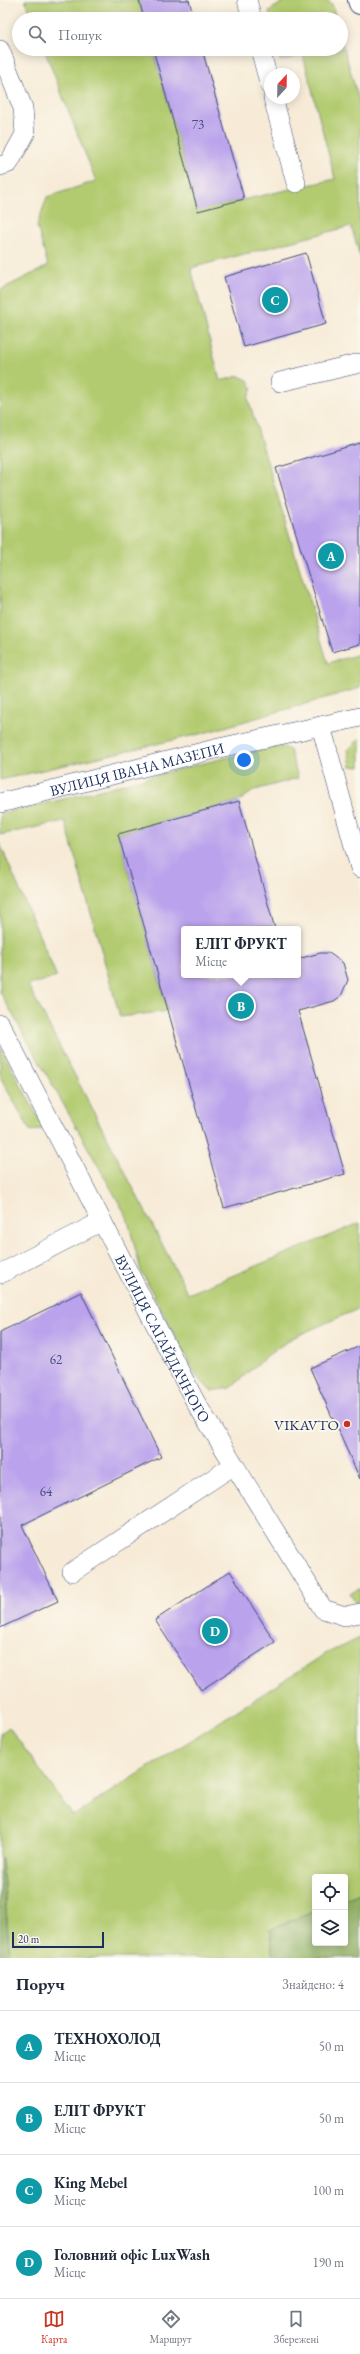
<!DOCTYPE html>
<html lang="uk">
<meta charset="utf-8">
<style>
body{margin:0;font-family:"EB Garamond",serif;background:#f2f2f3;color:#1f2937}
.controls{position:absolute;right:12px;bottom:12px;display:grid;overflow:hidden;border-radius:4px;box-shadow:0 2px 10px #0003}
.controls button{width:36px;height:36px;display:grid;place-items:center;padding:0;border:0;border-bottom:1px solid #e0e1e3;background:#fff;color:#1f2937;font:20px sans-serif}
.compass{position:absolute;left:264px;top:68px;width:36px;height:36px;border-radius:50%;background:#fff;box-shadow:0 2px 10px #0003;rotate:22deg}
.scale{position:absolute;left:12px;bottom:10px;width:92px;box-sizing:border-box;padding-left:4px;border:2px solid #1b2f5e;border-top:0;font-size:11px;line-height:14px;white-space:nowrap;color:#1b2f5e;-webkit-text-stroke:3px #fbf7ec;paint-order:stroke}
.you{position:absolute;left:244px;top:760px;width:14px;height:14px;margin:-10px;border:3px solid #fff;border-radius:50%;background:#1a73e8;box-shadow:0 0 0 6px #1a73e833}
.badge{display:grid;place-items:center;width:26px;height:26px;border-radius:50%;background:#c8321e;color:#fff;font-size:13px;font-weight:700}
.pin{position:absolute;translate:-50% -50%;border:2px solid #fff;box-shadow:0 1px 4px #0006}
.popup{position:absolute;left:181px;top:926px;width:120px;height:52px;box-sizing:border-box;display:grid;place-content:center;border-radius:4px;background:#fff;filter:drop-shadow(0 1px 3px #0005);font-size:13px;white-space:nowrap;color:#747a83}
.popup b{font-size:15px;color:#1f2937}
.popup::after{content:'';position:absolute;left:50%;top:100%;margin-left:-8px;border:8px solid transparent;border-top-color:#fff}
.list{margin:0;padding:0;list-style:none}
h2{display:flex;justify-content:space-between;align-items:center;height:52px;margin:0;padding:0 16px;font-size:17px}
h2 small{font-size:13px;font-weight:400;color:#747a83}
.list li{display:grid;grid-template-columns:26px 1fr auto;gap:12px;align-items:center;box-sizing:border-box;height:72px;padding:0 16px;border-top:1px solid #e0e1e3}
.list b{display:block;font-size:15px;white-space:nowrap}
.list p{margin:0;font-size:13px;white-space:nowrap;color:#747a83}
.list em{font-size:13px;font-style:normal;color:#747a83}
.icon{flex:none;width:22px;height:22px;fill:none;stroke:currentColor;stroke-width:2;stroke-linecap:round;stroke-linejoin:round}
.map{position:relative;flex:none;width:360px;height:1958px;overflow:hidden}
.search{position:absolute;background:#fff;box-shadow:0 2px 10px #0003;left:12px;right:12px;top:12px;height:44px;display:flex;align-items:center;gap:10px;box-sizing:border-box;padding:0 14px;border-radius:22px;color:#747a83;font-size:15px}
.sheet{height:340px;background:#fff}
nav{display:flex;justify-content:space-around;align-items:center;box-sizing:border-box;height:56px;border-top:1px solid #e0e1e3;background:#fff;font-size:11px;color:#747a83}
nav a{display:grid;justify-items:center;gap:2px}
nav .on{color:#c8321e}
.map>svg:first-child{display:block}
.green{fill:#b2cb70;stroke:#667d67}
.forest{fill:#8daf62;stroke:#546f60}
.building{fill:#baa2ec}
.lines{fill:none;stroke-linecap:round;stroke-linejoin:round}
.lane-casing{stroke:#3c4b70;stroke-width:20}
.primary-casing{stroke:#3c4b70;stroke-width:24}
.lane{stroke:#fff;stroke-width:19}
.primary{stroke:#fff;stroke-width:22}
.poi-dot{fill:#c8321e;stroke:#fbf7ec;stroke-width:1.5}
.labels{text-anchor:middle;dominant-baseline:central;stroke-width:4;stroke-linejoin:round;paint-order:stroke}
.number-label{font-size:13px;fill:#434c82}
.street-label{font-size:15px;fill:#1b2f5e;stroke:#fbf7ec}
.poi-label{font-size:15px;fill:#1b2f5e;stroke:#fbf7ec;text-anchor:end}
</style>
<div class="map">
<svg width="360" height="1958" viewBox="0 0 360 1958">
<rect width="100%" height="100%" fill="#fbf7ec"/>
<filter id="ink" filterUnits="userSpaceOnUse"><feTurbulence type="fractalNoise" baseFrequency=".025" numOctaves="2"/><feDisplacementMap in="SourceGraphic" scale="8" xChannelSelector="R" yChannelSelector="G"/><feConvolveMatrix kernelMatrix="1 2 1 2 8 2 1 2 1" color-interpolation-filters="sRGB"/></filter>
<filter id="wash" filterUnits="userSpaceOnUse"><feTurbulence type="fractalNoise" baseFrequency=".012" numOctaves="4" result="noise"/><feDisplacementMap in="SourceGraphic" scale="16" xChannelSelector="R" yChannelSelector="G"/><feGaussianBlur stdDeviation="0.9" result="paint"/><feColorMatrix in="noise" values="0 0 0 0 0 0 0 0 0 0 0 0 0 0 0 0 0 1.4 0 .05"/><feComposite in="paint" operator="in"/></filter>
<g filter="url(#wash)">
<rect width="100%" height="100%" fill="#f7ebd7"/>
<path class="green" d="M25,0H139L144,19H32Z
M286,0H326L332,4L336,19H270L269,11Z
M341,38L360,105V256L351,226L191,268L220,381L239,376L248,380L252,389L248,398L328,663L360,654V688L204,733L0,780V290L48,266L37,226L47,197L96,181L44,49H153L198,210L335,179L303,55L280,61L277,49H341Z
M360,738V767L351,766L348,750Z
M280,746L290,750L298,778L255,790L239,801L118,834L168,1011L120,1017L65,821L0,835V813C94,795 186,764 280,746Z
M0,844L57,977L28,985L188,1294L360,1223V1308L292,1338L267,1356L230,1388L211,1391L196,1376L141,1271L127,1217L0,992Z
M0,1047L44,1128L31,1132L0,1077Z
M360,1589V1601L355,1603L350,1593Z
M360,1638V1893L345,1899V1877H315V1911L270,1929L274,1958H10L2,1859L0,1856V1734L9,1727L73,1816L325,1654Z"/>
<path class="forest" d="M0,1856L2,1859L10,1958H0Z
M360,1893V1958H274L270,1929L315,1911V1943H345V1899Z"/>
<g id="blocks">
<path class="building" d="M139,0H189L194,19H144Z
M153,49H202L244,199L198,211Z
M306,253L326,324L244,347L224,277Z
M360,443V644L332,652L276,468Z
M239,801L275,929H184V975H298V959L320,953H329L343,963L348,980L341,996L334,1001L298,1011L345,1174L224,1208L118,834Z
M81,1292L161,1457L22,1525L58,1601L0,1628V1332Z
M360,1346V1479L310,1368Z
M230,1571L275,1642L201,1690L155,1620Z"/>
</g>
</g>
<g filter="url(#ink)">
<use href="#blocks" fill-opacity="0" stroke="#3c4b70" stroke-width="1"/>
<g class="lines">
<g class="lane-casing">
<g id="lane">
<path d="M247,0L252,19"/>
<path d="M260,49L270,86"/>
<path d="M0,50L23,108L25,134L9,163L0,166"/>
<path d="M273,98L296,183"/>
<path d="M280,382L360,363"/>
<path d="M360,717L321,726L360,868"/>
<path id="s1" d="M0,803L219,748L321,726"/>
<path id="s2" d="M0,1024L196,1403L323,1609L345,1616L360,1613"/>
<path d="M0,1274L102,1221"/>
<path d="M72,1572L234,1465"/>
</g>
</g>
<g class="primary-casing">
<path id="primary" d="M359,0L360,3"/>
</g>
<use href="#lane" class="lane"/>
<use href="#primary" class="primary"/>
</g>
</g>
<circle class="poi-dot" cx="347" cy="1424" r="4"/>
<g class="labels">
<g class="number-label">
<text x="198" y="124">73</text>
<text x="56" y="1359">62</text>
<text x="46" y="1491">64</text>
</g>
<g class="street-label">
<text stroke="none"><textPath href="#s1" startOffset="141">ВУЛИЦЯ ІВАНА МАЗЕПИ</textPath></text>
<text stroke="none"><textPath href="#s2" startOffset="354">ВУЛИЦЯ САГАЙДАЧНОГО</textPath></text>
</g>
<g class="poi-label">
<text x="339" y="1424">VIKAVTO</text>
</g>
</g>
</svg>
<div class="controls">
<button><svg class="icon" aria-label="locate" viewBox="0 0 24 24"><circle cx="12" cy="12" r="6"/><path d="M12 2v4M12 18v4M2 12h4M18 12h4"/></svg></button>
<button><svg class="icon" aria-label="layers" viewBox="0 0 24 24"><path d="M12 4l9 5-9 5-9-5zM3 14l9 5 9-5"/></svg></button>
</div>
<svg class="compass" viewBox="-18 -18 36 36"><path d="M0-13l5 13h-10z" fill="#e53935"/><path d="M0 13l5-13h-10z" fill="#747a83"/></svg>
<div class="scale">20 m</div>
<div class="you"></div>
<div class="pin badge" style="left:331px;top:556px;background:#0f9aa8">A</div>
<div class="pin badge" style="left:241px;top:1006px;background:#0f9aa8">B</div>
<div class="popup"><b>ЕЛІТ ФРУКТ</b>Місце</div>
<div class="pin badge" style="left:275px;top:300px;background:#0f9aa8">C</div>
<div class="pin badge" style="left:215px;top:1631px;background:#0f9aa8">D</div>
<div class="search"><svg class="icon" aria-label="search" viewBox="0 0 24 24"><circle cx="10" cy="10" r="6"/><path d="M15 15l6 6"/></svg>Пошук</div>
</div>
<section class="sheet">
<h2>Поруч<small>Знайдено: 4</small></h2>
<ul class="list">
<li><span class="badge" style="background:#0f9aa8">A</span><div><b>ТЕХНОХОЛОД</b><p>Місце</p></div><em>50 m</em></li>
<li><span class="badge" style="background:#0f9aa8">B</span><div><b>ЕЛІТ ФРУКТ</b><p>Місце</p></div><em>50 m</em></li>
<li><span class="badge" style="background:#0f9aa8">C</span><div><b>King Mebel</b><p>Місце</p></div><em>100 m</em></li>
<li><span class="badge" style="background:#0f9aa8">D</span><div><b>Головний офіс LuxWash</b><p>Місце</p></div><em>190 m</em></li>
</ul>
</section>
<nav>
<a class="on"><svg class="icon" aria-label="map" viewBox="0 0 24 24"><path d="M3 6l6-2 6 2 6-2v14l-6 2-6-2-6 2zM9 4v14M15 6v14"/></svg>Карта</a>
<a><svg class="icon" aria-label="directions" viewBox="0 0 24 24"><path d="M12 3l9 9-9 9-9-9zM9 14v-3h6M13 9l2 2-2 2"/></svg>Маршрут</a>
<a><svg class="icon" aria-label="saved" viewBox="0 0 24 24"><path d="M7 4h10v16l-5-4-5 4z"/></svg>Збережені</a>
</nav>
